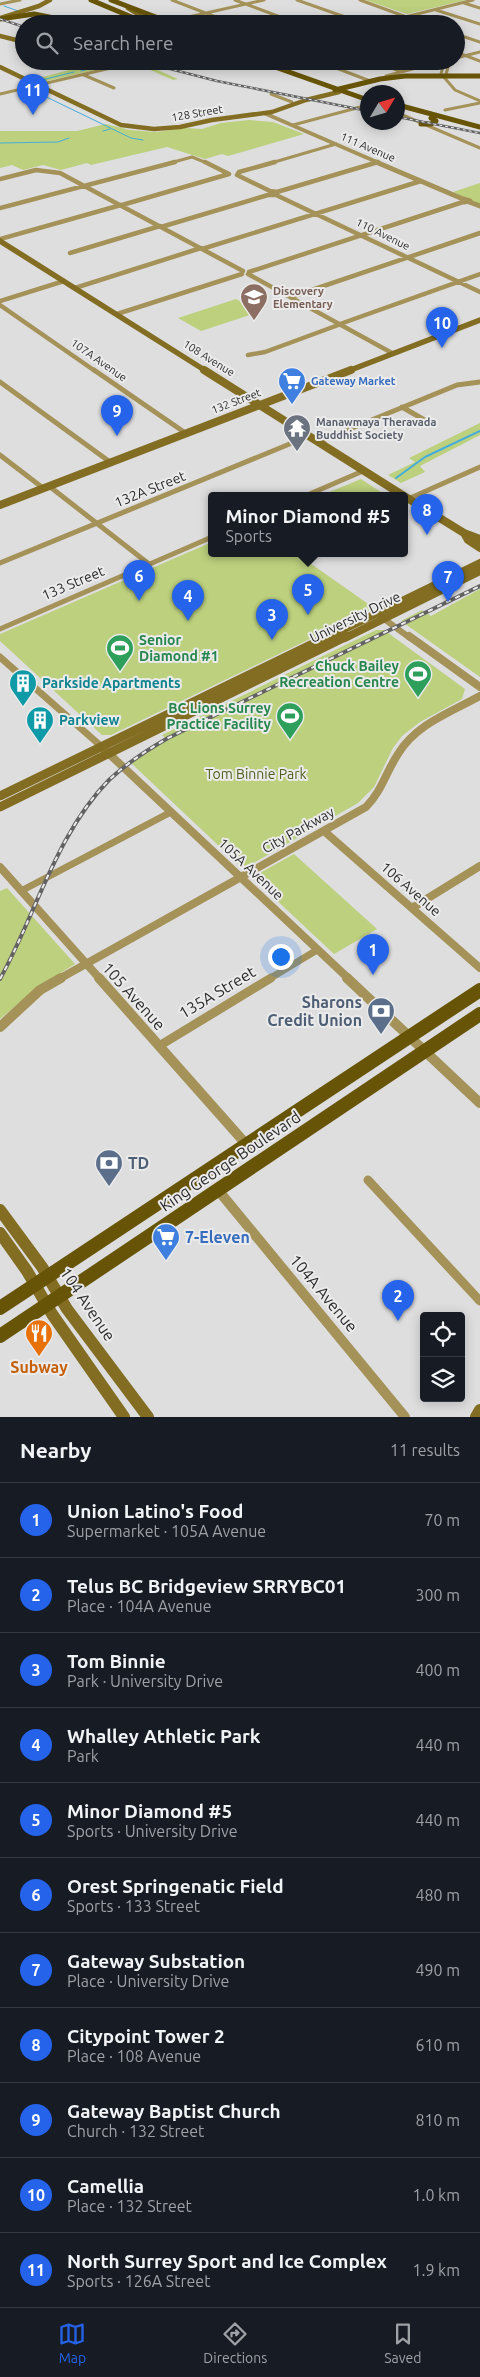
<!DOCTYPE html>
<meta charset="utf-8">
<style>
body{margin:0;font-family:Ubuntu,sans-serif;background:#20242c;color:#f1f3f6}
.controls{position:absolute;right:15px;bottom:15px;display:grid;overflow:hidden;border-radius:5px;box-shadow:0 2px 12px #0003}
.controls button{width:45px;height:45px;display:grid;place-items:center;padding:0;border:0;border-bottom:1px solid #363941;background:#171b24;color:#f1f3f6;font:25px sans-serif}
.compass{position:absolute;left:360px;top:85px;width:45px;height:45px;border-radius:50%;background:#171b24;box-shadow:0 2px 12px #0003;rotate:52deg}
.you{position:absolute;left:280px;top:956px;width:18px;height:18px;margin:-12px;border:4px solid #fff;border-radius:50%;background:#1a73e8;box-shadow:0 0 0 8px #1a73e833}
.badge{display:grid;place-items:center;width:32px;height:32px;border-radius:50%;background:#2563eb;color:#fff;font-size:16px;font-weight:700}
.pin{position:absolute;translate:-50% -41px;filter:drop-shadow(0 1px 2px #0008)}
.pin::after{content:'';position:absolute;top:26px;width:18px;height:15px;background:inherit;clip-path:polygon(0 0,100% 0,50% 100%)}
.popup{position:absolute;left:208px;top:492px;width:200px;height:65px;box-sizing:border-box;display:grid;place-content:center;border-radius:5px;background:#171b24;filter:drop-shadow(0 1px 4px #0005);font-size:16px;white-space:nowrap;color:#9ea1a6}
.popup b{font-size:19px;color:#f1f3f6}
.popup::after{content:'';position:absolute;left:50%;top:100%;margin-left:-10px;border:10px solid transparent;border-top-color:#171b24}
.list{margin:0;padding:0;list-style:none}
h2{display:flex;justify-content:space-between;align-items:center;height:65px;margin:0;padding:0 20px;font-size:21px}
h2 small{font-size:16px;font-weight:400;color:#9ea1a6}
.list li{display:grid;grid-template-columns:32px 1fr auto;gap:15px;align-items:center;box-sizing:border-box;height:75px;padding:0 20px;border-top:1px solid #363941}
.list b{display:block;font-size:19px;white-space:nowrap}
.list p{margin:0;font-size:16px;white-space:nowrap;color:#9ea1a6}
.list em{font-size:16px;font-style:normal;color:#9ea1a6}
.icon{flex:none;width:28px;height:28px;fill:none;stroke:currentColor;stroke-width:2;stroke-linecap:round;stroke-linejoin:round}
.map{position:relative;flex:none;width:480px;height:1417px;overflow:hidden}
.search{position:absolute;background:#171b24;box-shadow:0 2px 12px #0003;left:15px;right:15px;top:15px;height:55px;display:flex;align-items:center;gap:12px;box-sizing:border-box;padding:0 18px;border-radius:28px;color:#9ea1a6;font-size:19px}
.sheet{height:890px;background:#171b24}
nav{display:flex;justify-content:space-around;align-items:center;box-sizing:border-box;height:70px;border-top:1px solid #363941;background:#171b24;font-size:14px;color:#9ea1a6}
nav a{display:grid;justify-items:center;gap:2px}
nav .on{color:#2563eb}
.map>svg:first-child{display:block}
.green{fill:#bcd07d}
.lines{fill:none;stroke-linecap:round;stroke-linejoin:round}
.stream-far1{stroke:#45addc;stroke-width:1}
.stream{stroke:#45addc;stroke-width:2}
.minor-far4{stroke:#a49259;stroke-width:3}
.minor-far3{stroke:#a49259;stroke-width:4.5}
.minor-far2{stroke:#a49259;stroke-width:5}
.minor-far1{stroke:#a49259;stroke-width:7}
.minor{stroke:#a49259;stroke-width:9}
.tertiary-far4{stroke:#a49259;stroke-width:4}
.tertiary-far3{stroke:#a49259;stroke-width:5}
.tertiary-far2{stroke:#a49259;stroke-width:6}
.tertiary-far1{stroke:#a49259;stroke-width:8}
.tertiary{stroke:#a49259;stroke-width:10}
.secondary-far4{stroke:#826d22;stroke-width:4.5}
.secondary-far3{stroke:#826d22;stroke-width:5.5}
.secondary-far2{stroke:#826d22;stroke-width:8}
.secondary-far1{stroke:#826d22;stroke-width:9}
.secondary{stroke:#826d22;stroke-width:12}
.primary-far1{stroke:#675406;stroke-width:5}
.primary{stroke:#675406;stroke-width:14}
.rail-far1-casing{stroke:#626263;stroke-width:2.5}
.rail-casing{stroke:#626263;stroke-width:4}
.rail-far1{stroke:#ebebec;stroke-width:1;stroke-dasharray:3;stroke-linecap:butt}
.rail{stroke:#ebebec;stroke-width:2;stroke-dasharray:5;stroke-linecap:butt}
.labels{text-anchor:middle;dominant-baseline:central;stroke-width:4;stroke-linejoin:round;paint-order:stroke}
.far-street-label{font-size:11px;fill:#2a2a2a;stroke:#ebebec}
.far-education-label{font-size:11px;font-weight:bold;fill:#785e54;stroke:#ebebec;text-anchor:start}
.far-shop-label{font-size:11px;font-weight:bold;fill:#366cbe;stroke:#ebebec;text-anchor:start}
.far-worship-label{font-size:11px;font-weight:bold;fill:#5b616d;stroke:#ebebec;text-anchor:start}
.street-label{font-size:14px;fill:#2a2a2a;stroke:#ebebec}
.leisure-label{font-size:14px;font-weight:bold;fill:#27864d;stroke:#ebebec;text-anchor:end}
.culture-label{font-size:14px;font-weight:bold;fill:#0d838f;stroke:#ebebec;text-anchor:start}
.park-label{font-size:14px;fill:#515e1f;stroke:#ebebec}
.near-street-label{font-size:16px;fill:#2a2a2a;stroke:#ebebec}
.near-service-label{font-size:16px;font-weight:bold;fill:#4e5e75;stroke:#ebebec;text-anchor:end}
.near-shop-label{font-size:16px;font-weight:bold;fill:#366cbe;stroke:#ebebec;text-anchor:start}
.near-food-label{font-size:16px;font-weight:bold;fill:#c56008;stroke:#ebebec}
</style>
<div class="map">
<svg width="480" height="1417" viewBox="0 0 480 1417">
<rect width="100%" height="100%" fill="#dededf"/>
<path class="green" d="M365,0H466L407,14Z
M103,61H137L178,79L173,80L132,62L38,83L31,80Z
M249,120L273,122L304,134L228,156L222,154L205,159L167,147L91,165L87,163L61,170L43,165L23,170L12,165L0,168V131H77L106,124L130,130L156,132L185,128L202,129L221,123Z
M480,183V205L453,192Z
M236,299L259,312L201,331L178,318Z
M480,423V435L420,466L425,472L401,483L388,475L415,462L409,458Z
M361,479L387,496H320Z
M212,542V554H297L374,608L111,735H102L0,641V634Z
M480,589V677L401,621L422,610L431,616Z
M376,630H384L465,689L462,699L420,722L402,736L393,748L374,787L358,803L252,864L244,866L237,863L131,763L166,739L162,735Z
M294,854L377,929L334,954L257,882V877L260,873Z
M7,888L75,964L37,988L0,1019V891Z"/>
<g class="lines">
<path class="stream-far1" d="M4,6L18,11
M182,24L176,21L185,19
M81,71L117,61
M38,81L74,72
M32,90L131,138L143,140
M103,131L110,129
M0,143L58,142L69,138"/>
<path class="stream" d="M396,478L425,457L480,431"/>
<path class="minor-far4" d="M172,0L234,24
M235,0L299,24
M297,0L365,24
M360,0L426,24
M464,3L480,8
M0,4L20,0
M436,10L480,24
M175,20L264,0
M377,24L473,0
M456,34L480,42
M456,52L480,61
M456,58L480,52
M318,61L370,81
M373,61L402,72
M441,74L443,66L450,61
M446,74L450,61
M84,75L114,88
M386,76L431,64
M443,76L455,90L480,101
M0,94L132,63
M271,94L292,102
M445,110L480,103
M398,113L480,148
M293,125L368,105
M170,163L192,157L207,163
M271,163L336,144
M375,163L378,162"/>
<path class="minor-far3" d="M275,162L239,172L237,175L270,191L277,192L378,162
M0,179L36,170L60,173L243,271
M122,205L229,174L205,162
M0,208L175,162
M161,227L268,195H276L480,292
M0,239L121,205
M202,249L421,181
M70,253L160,226
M249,272L463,202
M248,274L392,353
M75,288L201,248
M291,297L480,233
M0,301L64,281
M0,305L95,371
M117,314L242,274
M340,324L480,274
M248,355L265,352L341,324"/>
<path class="minor-far2" d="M94,370L184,432
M0,382L110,462
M402,407L428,422
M318,442L457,385L480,382
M0,455L43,488
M49,486L149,564
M305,496L363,471
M408,499L480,467
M0,563L309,436
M0,629L212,537"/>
<path class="minor-far1" d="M0,657L102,747
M21,891L171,812
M269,979L317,950"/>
<path class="minor" d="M159,1046L271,978
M368,1180L480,1301"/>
<path class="tertiary-far4" d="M264,113L379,163"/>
<path class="tertiary-far3" d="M376,162L463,199
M463,199L470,201L464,202Z
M469,202L480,206"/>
<path class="tertiary-far2" d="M376,613L410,638"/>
<path class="tertiary-far1" d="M409,636L480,687
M105,750L349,979
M324,831L480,968
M0,867L100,979
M412,908L480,866
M59,979L366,807C382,791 386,772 398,754C416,724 451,712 480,696"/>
<path class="tertiary" d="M99,978L246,1144
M347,978L480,1103
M0,1027L40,990L61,978
M218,1190L405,1417"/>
<path class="secondary-far4" d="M128,8L141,16V24
M0,18L39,6L50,0
M0,36L24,42
M0,67L121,125L154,129L180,127L212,120L272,112L306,100L339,92"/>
<path class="secondary-far3" d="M0,241L206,371
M348,371L480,320"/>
<path class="secondary-far2" d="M204,370L404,496
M404,496L464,533L480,539
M0,505L351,370
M464,533L468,540L480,548
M326,638L480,563
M345,638L480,571"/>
<path class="secondary-far1" d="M0,796L329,636
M0,807L347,636"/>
<path class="secondary" d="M0,1210L42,1267L67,1309L148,1417
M0,1233L27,1271L52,1314L124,1417
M476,1417L480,1410"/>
<path class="primary-far1" d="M91,0L134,18
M111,0L174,24
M0,19L34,14L74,22L131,21L164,24
M258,61L368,100
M335,90L380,79L405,76H480
M398,105L480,127
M421,124H431L436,121L431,118"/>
<path class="primary" d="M0,1308L480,990
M0,1336L480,1014"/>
<g class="rail-far1-casing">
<path id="rail-far1" d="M0,19L24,27
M139,61L217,81L368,111
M398,117L480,133"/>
</g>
<g class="rail-casing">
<path id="rail" d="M0,979C36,914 56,834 109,780C127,763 147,750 168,738L480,586"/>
</g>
<use href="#rail-far1" class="rail-far1"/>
<use href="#rail" class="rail"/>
</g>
<defs>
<g id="school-pin" transform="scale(1.4375)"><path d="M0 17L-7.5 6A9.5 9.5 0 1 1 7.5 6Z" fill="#8d6e63" stroke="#ebebec"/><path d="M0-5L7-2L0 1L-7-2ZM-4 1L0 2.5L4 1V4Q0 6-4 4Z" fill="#fff"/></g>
<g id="supermarket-pin" transform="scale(1.4375)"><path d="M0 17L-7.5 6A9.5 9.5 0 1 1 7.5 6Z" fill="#3f7fe0" stroke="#ebebec"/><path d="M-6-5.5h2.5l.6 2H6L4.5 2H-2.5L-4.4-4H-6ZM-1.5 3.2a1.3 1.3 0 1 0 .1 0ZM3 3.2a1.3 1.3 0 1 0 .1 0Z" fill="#fff"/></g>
<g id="temple-pin" transform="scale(1.4375)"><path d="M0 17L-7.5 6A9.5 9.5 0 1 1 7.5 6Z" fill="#6b7280" stroke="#ebebec"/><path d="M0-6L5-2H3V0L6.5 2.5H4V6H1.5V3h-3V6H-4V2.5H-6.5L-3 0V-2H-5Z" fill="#fff"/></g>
<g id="stadium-pin" transform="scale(1.4375)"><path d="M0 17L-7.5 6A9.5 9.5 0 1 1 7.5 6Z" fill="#2e9e5b" stroke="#ebebec"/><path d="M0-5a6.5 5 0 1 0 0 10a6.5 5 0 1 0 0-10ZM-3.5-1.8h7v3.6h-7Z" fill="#fff"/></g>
<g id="building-pin" transform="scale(1.4375)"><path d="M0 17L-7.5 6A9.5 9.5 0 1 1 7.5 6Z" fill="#0f9aa8" stroke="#ebebec"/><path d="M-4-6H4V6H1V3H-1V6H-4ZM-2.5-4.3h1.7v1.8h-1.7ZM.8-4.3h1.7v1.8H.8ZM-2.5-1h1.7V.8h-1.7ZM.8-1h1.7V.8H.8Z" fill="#fff"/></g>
<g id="bank-pin" transform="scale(1.4375)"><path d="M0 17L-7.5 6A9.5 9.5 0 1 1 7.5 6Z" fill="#5c6f8a" stroke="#ebebec"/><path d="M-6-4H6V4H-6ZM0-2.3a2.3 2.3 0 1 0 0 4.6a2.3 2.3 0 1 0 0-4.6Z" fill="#fff"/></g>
<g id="restaurant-pin" transform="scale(1.4375)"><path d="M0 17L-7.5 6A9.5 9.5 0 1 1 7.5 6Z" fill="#e8710a" stroke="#ebebec"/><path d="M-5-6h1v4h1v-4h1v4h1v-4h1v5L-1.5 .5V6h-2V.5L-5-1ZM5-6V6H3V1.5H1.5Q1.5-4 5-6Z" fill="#fff"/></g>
</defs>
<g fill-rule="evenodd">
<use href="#school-pin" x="254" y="297"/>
<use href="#supermarket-pin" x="292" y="381"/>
<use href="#temple-pin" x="297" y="428"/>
<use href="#stadium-pin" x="120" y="648"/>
<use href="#stadium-pin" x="418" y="674"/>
<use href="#building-pin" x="23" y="683"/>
<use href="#stadium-pin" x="290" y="716"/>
<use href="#building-pin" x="40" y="720"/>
<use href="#bank-pin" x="381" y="1011"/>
<use href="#bank-pin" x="109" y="1163"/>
<use href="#supermarket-pin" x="166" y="1237"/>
<use href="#restaurant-pin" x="39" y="1333"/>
</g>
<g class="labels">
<g class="far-street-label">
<text transform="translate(197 113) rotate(-10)">128 Street</text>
<text transform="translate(368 147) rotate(23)">111 Avenue</text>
<text transform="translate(383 234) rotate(26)">110 Avenue</text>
<text transform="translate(209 358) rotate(32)">108 Avenue</text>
<text transform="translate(99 360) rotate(35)">107A Avenue</text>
<text transform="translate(236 401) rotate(-21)">132 Street</text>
</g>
<g class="far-education-label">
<text x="273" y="291">Discovery<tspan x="273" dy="13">Elementary</tspan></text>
</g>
<g class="far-shop-label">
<text x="311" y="381">Gateway Market</text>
</g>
<g class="far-worship-label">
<text x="316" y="422">Manawmaya Theravada<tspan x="316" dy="13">Buddhist Society</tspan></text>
</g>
<g class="street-label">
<text transform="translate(150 489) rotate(-22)">132A Street</text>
<text transform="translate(73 583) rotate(-23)">133 Street</text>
<text transform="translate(355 617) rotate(-26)">University Drive</text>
<text transform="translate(298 830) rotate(-29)">City Parkway</text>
<text transform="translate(251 869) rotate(43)">105A Avenue</text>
<text transform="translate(411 889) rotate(41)">106 Avenue</text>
</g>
<g class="leisure-label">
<text x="139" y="640" text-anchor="start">Senior<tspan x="139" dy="16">Diamond #1</tspan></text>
<text x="399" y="666">Chuck Bailey<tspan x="399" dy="16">Recreation Centre</tspan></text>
<text x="271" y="708">BC Lions Surrey<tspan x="271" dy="16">Practice Facility</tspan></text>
</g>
<g class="culture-label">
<text x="42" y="683">Parkside Apartments</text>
<text x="59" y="720">Parkview</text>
</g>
<g class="park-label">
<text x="256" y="774">Tom Binnie Park</text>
</g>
<g class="near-street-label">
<text transform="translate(217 992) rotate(-31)">135A Street</text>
<text transform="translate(134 996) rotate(48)">105 Avenue</text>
<text transform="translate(230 1161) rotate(-34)">King George Boulevard</text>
<text transform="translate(324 1293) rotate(50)">104A Avenue</text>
<text transform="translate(88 1304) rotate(56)">104 Avenue</text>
</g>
<g class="near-service-label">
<text x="362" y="1002">Sharons<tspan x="362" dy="18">Credit Union</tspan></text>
<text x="128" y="1163" text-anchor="start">TD</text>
</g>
<g class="near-shop-label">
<text x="185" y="1237">7-Eleven</text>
</g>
<g class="near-food-label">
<text x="39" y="1367">Subway</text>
</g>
</g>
</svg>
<div class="controls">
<button><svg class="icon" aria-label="locate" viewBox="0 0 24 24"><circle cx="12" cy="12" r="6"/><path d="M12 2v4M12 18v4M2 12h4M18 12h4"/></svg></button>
<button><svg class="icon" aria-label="layers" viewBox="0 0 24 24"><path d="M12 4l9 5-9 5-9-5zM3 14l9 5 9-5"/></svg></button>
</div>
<svg class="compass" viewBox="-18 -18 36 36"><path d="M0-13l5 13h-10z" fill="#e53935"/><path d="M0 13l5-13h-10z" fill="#9ea1a6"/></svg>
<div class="you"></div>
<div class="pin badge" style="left:373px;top:975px">1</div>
<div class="pin badge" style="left:398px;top:1321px">2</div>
<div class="pin badge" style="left:272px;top:640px">3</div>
<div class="pin badge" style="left:188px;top:621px">4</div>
<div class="pin badge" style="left:308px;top:615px">5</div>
<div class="popup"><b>Minor Diamond #5</b>Sports</div>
<div class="pin badge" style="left:139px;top:601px">6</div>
<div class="pin badge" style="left:448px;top:602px">7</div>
<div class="pin badge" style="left:427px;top:535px">8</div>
<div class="pin badge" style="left:117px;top:436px">9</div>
<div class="pin badge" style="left:442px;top:348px">10</div>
<div class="pin badge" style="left:33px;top:115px">11</div>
<div class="search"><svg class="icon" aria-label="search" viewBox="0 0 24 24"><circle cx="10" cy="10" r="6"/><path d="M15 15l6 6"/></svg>Search here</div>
</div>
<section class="sheet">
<h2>Nearby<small>11 results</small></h2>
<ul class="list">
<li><span class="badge">1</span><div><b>Union Latino's Food</b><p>Supermarket · 105A Avenue</p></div><em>70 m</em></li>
<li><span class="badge">2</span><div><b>Telus BC Bridgeview SRRYBC01</b><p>Place · 104A Avenue</p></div><em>300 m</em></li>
<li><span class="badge">3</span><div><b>Tom Binnie</b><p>Park · University Drive</p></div><em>400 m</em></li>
<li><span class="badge">4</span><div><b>Whalley Athletic Park</b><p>Park</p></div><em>440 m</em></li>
<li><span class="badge">5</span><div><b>Minor Diamond #5</b><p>Sports · University Drive</p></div><em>440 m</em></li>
<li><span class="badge">6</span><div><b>Orest Springenatic Field</b><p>Sports · 133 Street</p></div><em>480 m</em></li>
<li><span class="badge">7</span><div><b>Gateway Substation</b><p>Place · University Drive</p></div><em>490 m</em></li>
<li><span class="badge">8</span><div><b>Citypoint Tower 2</b><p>Place · 108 Avenue</p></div><em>610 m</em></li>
<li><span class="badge">9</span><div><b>Gateway Baptist Church</b><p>Church · 132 Street</p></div><em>810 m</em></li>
<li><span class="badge">10</span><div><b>Camellia</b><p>Place · 132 Street</p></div><em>1.0 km</em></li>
<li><span class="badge">11</span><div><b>North Surrey Sport and Ice Complex</b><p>Sports · 126A Street</p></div><em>1.9 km</em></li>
</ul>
</section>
<nav>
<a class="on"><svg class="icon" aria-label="map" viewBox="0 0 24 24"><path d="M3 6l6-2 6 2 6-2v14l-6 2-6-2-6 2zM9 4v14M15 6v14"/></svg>Map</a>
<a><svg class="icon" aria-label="directions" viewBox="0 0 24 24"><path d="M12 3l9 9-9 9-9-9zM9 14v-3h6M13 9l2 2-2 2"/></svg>Directions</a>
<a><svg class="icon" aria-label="saved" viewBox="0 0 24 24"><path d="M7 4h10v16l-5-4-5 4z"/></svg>Saved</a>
</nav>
